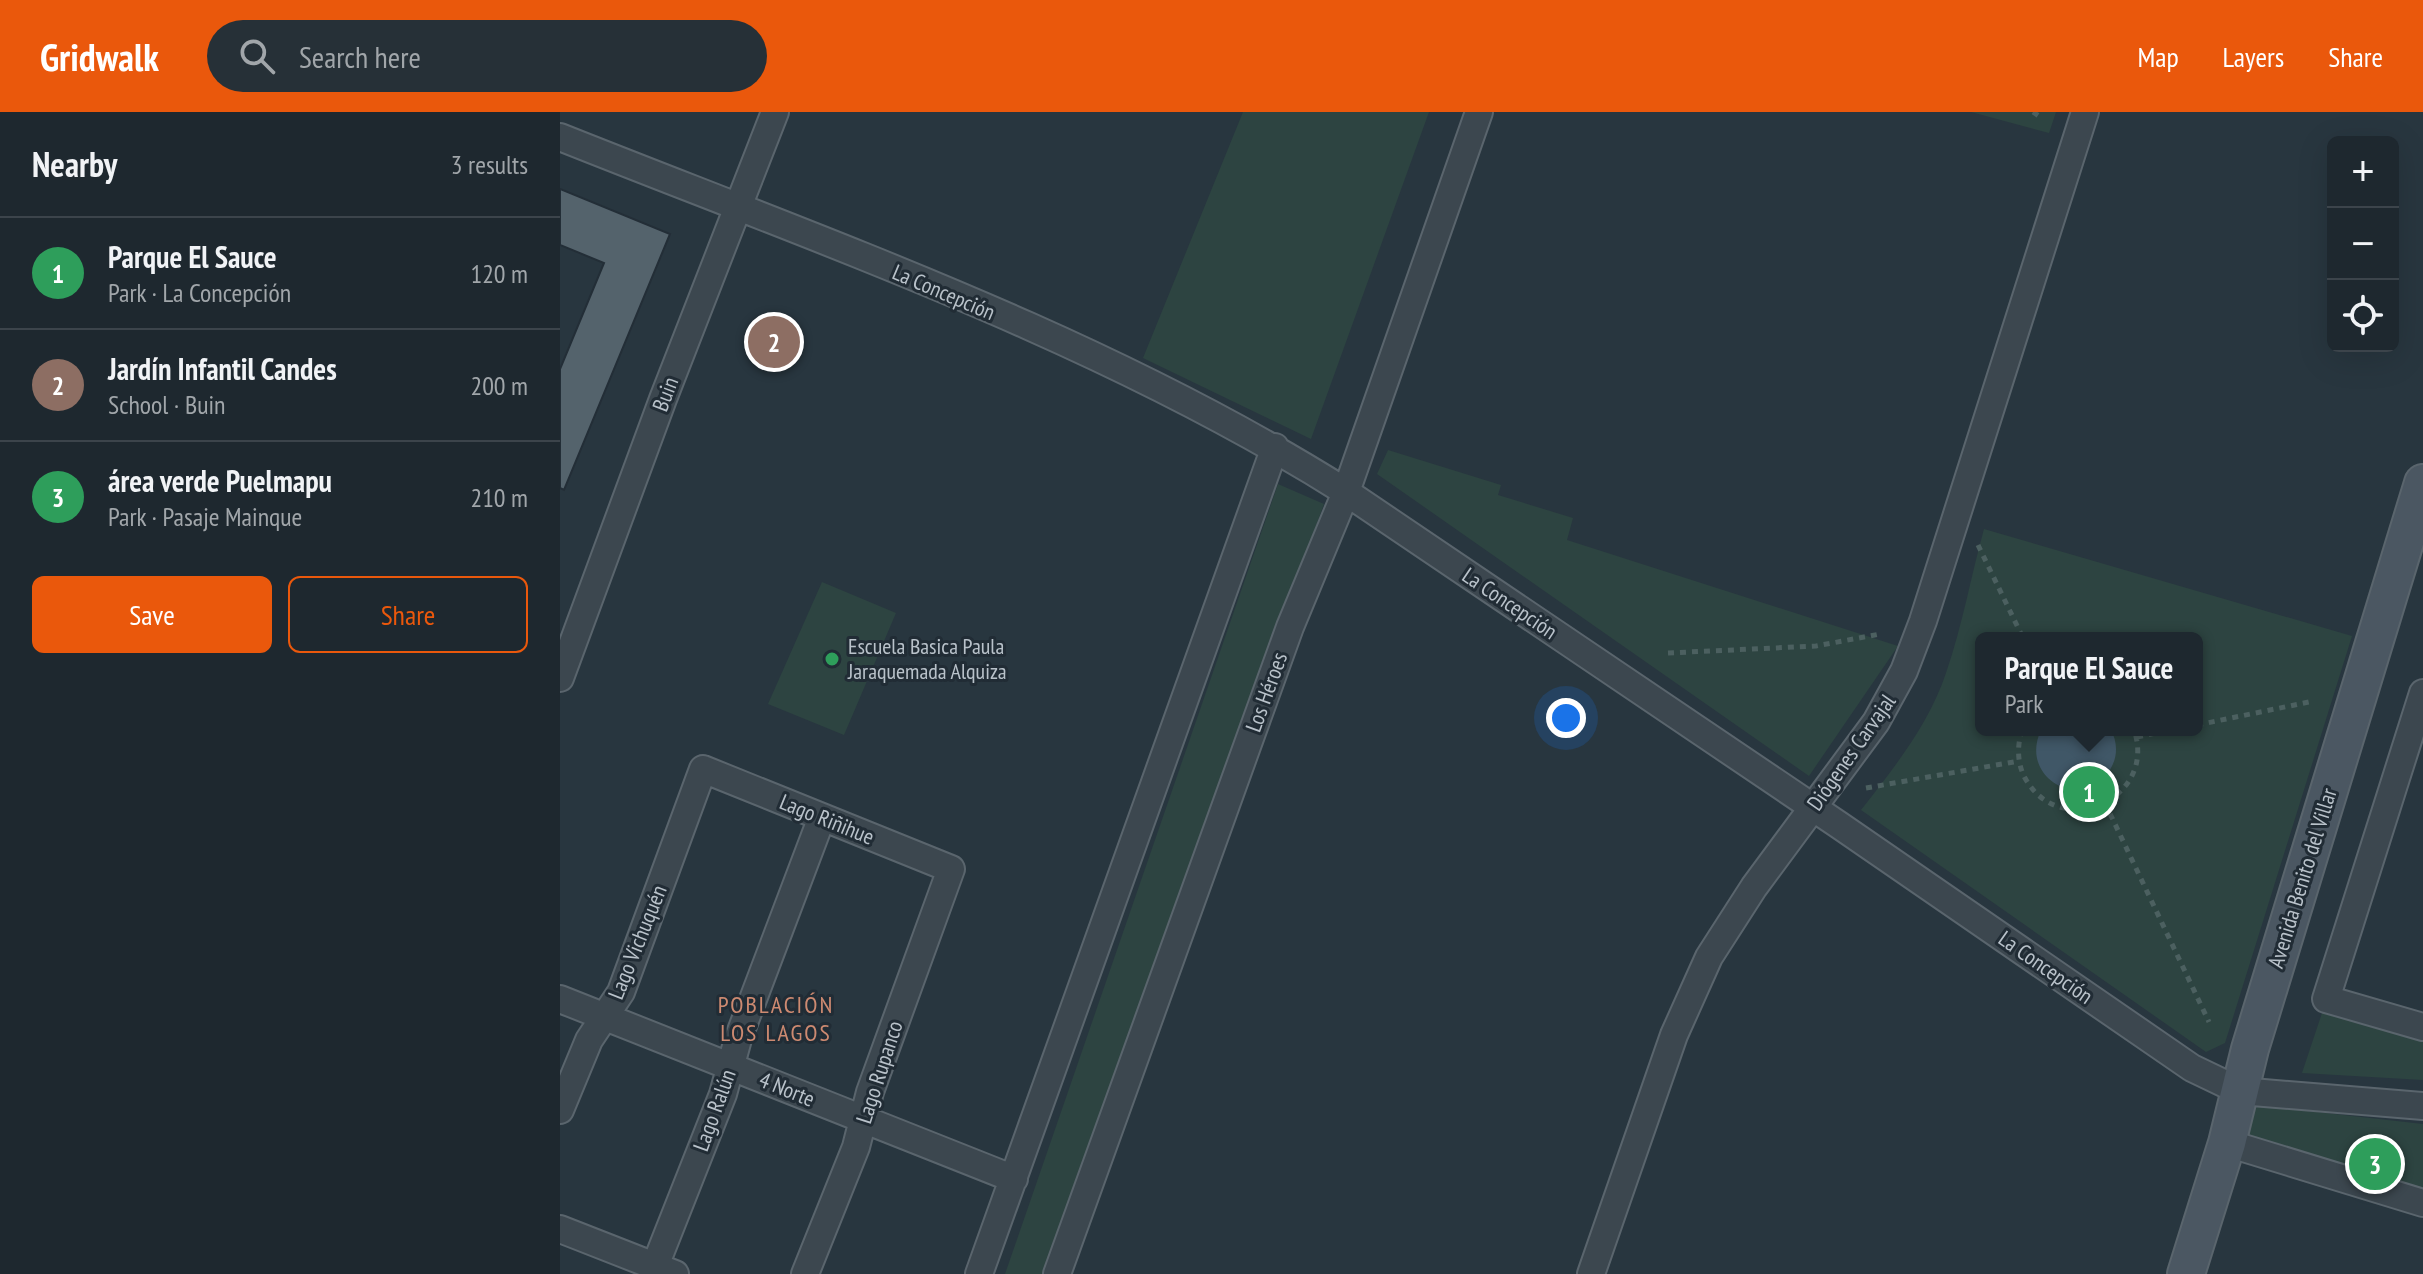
<!DOCTYPE html>
<meta charset="utf-8">
<style>
body{margin:0;font-family:"PT Sans Narrow",sans-serif;background:#263037;color:#f1f3f6}
.controls{position:absolute;right:24px;top:24px;display:grid;overflow:hidden;border-radius:12px;box-shadow:0 8px 32px #0002}
.controls button{width:72px;height:72px;display:grid;place-items:center;padding:0;border:0;border-bottom:2px solid #3c444b;background:#1e282f;color:#f1f3f6;font:40px sans-serif}
.you{position:absolute;left:1006px;top:606px;width:28px;height:28px;margin:-20px;border:6px solid #fff;border-radius:50%;background:#1a73e8;box-shadow:0 0 0 12px #1a73e833}
.badge{display:grid;place-items:center;width:52px;height:52px;border-radius:50%;background:#ea580c;color:#fff;font-size:26px;font-weight:700}
.pin{position:absolute;translate:-50% -50%;border:4px solid #fff;box-shadow:0 2px 8px #0006}
.popup{position:absolute;left:1415px;top:520px;width:228px;height:104px;box-sizing:border-box;display:grid;place-content:center;border-radius:12px;background:#1e282f;filter:drop-shadow(0 2px 6px #0005);font-size:26px;white-space:nowrap;color:#a1a6aa}
.popup b{font-size:30px;color:#f1f3f6}
.popup::after{content:'';position:absolute;left:50%;top:100%;margin-left:-16px;border:16px solid transparent;border-top-color:#1e282f}
.list{margin:0;padding:0;list-style:none}
h2{display:flex;justify-content:space-between;align-items:center;height:104px;margin:0;padding:0 32px;font-size:34px}
h2 small{font-size:26px;font-weight:400;color:#a1a6aa}
.list li{display:grid;grid-template-columns:52px 1fr auto;gap:24px;align-items:center;box-sizing:border-box;height:112px;padding:0 32px;border-top:2px solid #3c444b}
.list b{display:block;font-size:30px;white-space:nowrap}
.list p{margin:0;font-size:26px;white-space:nowrap;color:#a1a6aa}
.list em{font-size:26px;font-style:normal;color:#a1a6aa}
.actions{display:flex;gap:16px;padding:24px 32px}
.actions a{flex:1;padding:18px 0;border:2px solid #ea580c;border-radius:12px;text-align:center;font-size:28px;color:#ea580c}
.actions .main{background:#ea580c;color:#fff}
.icon{flex:none;width:44px;height:44px;fill:none;stroke:currentColor;stroke-width:2;stroke-linecap:round;stroke-linejoin:round}
.map{position:relative;flex:none;width:1863px;height:1162px;overflow:hidden}
header{display:flex;align-items:center;gap:48px;box-sizing:border-box;height:112px;padding:0 40px;background:#ea580c;color:#fff}
header strong{font-size:38px}
nav{display:flex;gap:44px;margin-inline-start:auto;font-size:28px}
.search{width:560px;height:72px;background:#263037;display:flex;align-items:center;gap:20px;box-sizing:border-box;padding:0 28px;border-radius:44px;color:#a1a6aa;font-size:30px}
main{display:flex}
aside{flex:1;background:#1e282f}
.map>svg:first-child{display:block}
.green{fill:#2d4441;fill-rule:evenodd}
.water{fill:#405767}
.building{fill:#54636c;stroke:#232e37;stroke-width:2}
.lines{fill:none;stroke-linecap:round;stroke-linejoin:round}
.street-casing{stroke:#5a656d;stroke-width:30}
.secondary-casing{stroke:#5a656d;stroke-width:40}
.path{stroke:#4c6060;stroke-width:5;stroke-dasharray:6 6;stroke-linecap:butt}
.street{stroke:#3c474f;stroke-width:26}
.secondary{stroke:#4b5762;stroke-width:36}
.leisure-dot{fill:#2e9e5b;stroke:#212c35;stroke-width:3}
.labels{text-anchor:middle;dominant-baseline:central;stroke-width:6;stroke-linejoin:round;paint-order:stroke}
.street-label{font-size:22px;fill:#b9c2ca;stroke:#212c35}
.poi-label{font-size:22px;fill:#b9c2ca;stroke:#212c35;text-anchor:start}
.neighbourhood-label{font-size:24px;letter-spacing:2px;fill:#cd8a71;stroke:#212c35}
</style>
<header>
<strong>Gridwalk</strong>
<div class="search"><svg class="icon" aria-label="search" viewBox="0 0 24 24"><circle cx="10" cy="10" r="6"/><path d="M15 15l6 6"/></svg>Search here</div>
<nav><a>Map</a><a>Layers</a><a>Share</a></nav>
</header>
<main>
<aside>
<h2>Nearby<small>3 results</small></h2>
<ul class="list">
<li><span class="badge" style="background:#2e9e5b">1</span><div><b>Parque El Sauce</b><p>Park · La Concepción</p></div><em>120 m</em></li>
<li><span class="badge" style="background:#8d6e63">2</span><div><b>Jardín Infantil Candes</b><p>School · Buin</p></div><em>200 m</em></li>
<li><span class="badge" style="background:#2e9e5b">3</span><div><b>área verde Puelmapu</b><p>Park · Pasaje Mainque</p></div><em>210 m</em></li>
</ul>
<div class="actions"><a class="main">Save</a><a>Share</a></div>
</aside>
<div class="map">
<svg width="1863" height="1162" viewBox="0 0 1863 1162">
<rect width="100%" height="100%" fill="#28363f"/>
<path class="green" d="M683,0H869L751,327L583,246Z
M1411,0H1496L1489,21Z
M828,338L941,373L938,383L1013,406L1007,428L1338,534L1249,664L817,362Z
M718,372L764,392L485,1162H445Z
M1424,417L1792,524L1665,931L1646,940L1301,698C1334,656 1369,612 1386,561C1402,515 1411,464 1424,417ZM1421,526H1637V618H1421Z
M262,470L336,501L284,623L208,592Z
M1762,901L1863,927V968L1742,961Z
M1685,992L1863,1012V1081L1669,1023Z"/>
<path class="water" d="M1481,618H1551C1557,629 1558,642 1552,654C1529,703 1457,669 1481,618Z"/>
<path class="building" d="M0,77L110,122L4,378L0,376V257L44,151L0,133Z"/>
<g class="lines">
<g class="street-casing">
<path id="street" d="M0,25C266,131 543,227 786,380L1279,713L1632,956L1680,979L1863,994
M0,566L103,287L215,0
M1863,581L1766,887L1863,915
M0,887L454,1067
M0,998L29,928L61,880L143,657L391,757L310,980L296,1035L245,1162
M1667,1031L1863,1091
M0,1117L115,1162
M95,1154L163,982L178,927L262,705
M419,1162L715,335
M497,1162L730,515L786,380L919,0
M1031,1162L1114,923L1149,845L1194,775L1316,610L1344,559L1363,509L1525,0"/>
</g>
<g class="secondary-casing">
<path id="secondary" d="M1626,1162L1667,1031L1690,937L1863,371"/>
</g>
<path class="path" d="M1473,0L1482,6
M1418,433L1463,526
M1108,541L1256,534L1320,522
M1637,613L1749,590
M1462,618C1457,634 1457,651 1465,666C1500,730 1598,687 1574,618
M1577,625L1611,618
M1306,676L1459,649
M1545,691L1649,910"/>
<use href="#street" class="street"/>
<use href="#secondary" class="secondary"/>
</g>
<circle class="leisure-dot" cx="272" cy="547" r="8"/>
<g class="labels">
<g class="street-label">
<text transform="translate(384 180) rotate(23)">La Concepción</text>
<text transform="translate(105 282) rotate(-69)">Buin</text>
<text transform="translate(950 491) rotate(34)">La Concepción</text>
<text transform="translate(706 580) rotate(-70)">Los Héroes</text>
<text transform="translate(1291 640) rotate(-55)">Diógenes Carvajal</text>
<text transform="translate(267 707) rotate(22)">Lago Riñihue</text>
<text transform="translate(1742 766) rotate(-73)">Avenida Benito del Villar</text>
<text transform="translate(77 830) rotate(-68)">Lago Vichuquén</text>
<text transform="translate(1486 855) rotate(35)">La Concepción</text>
<text transform="translate(319 960) rotate(-72)">Lago Rupanco</text>
<text transform="translate(227 977) rotate(22)">4 Norte</text>
<text transform="translate(154 998) rotate(-70)">Lago Ralún</text>
</g>
<g class="poi-label">
<text x="288" y="534">Escuela Basica Paula<tspan x="288" dy="25">Jaraquemada Alquiza</tspan></text>
</g>
<g class="neighbourhood-label">
<text x="216" y="892">POBLACIÓN<tspan x="216" dy="28">LOS LAGOS</tspan></text>
</g>
</g>
</svg>
<div class="controls">
<button>+</button>
<button>−</button>
<button><svg class="icon" aria-label="locate" viewBox="0 0 24 24"><circle cx="12" cy="12" r="6"/><path d="M12 2v4M12 18v4M2 12h4M18 12h4"/></svg></button>
</div>
<div class="you"></div>
<div class="pin badge" style="left:1529px;top:680px;background:#2e9e5b">1</div>
<div class="popup"><b>Parque El Sauce</b>Park</div>
<div class="pin badge" style="left:214px;top:230px;background:#8d6e63">2</div>
<div class="pin badge" style="left:1815px;top:1052px;background:#2e9e5b">3</div>
</div>
</main>
